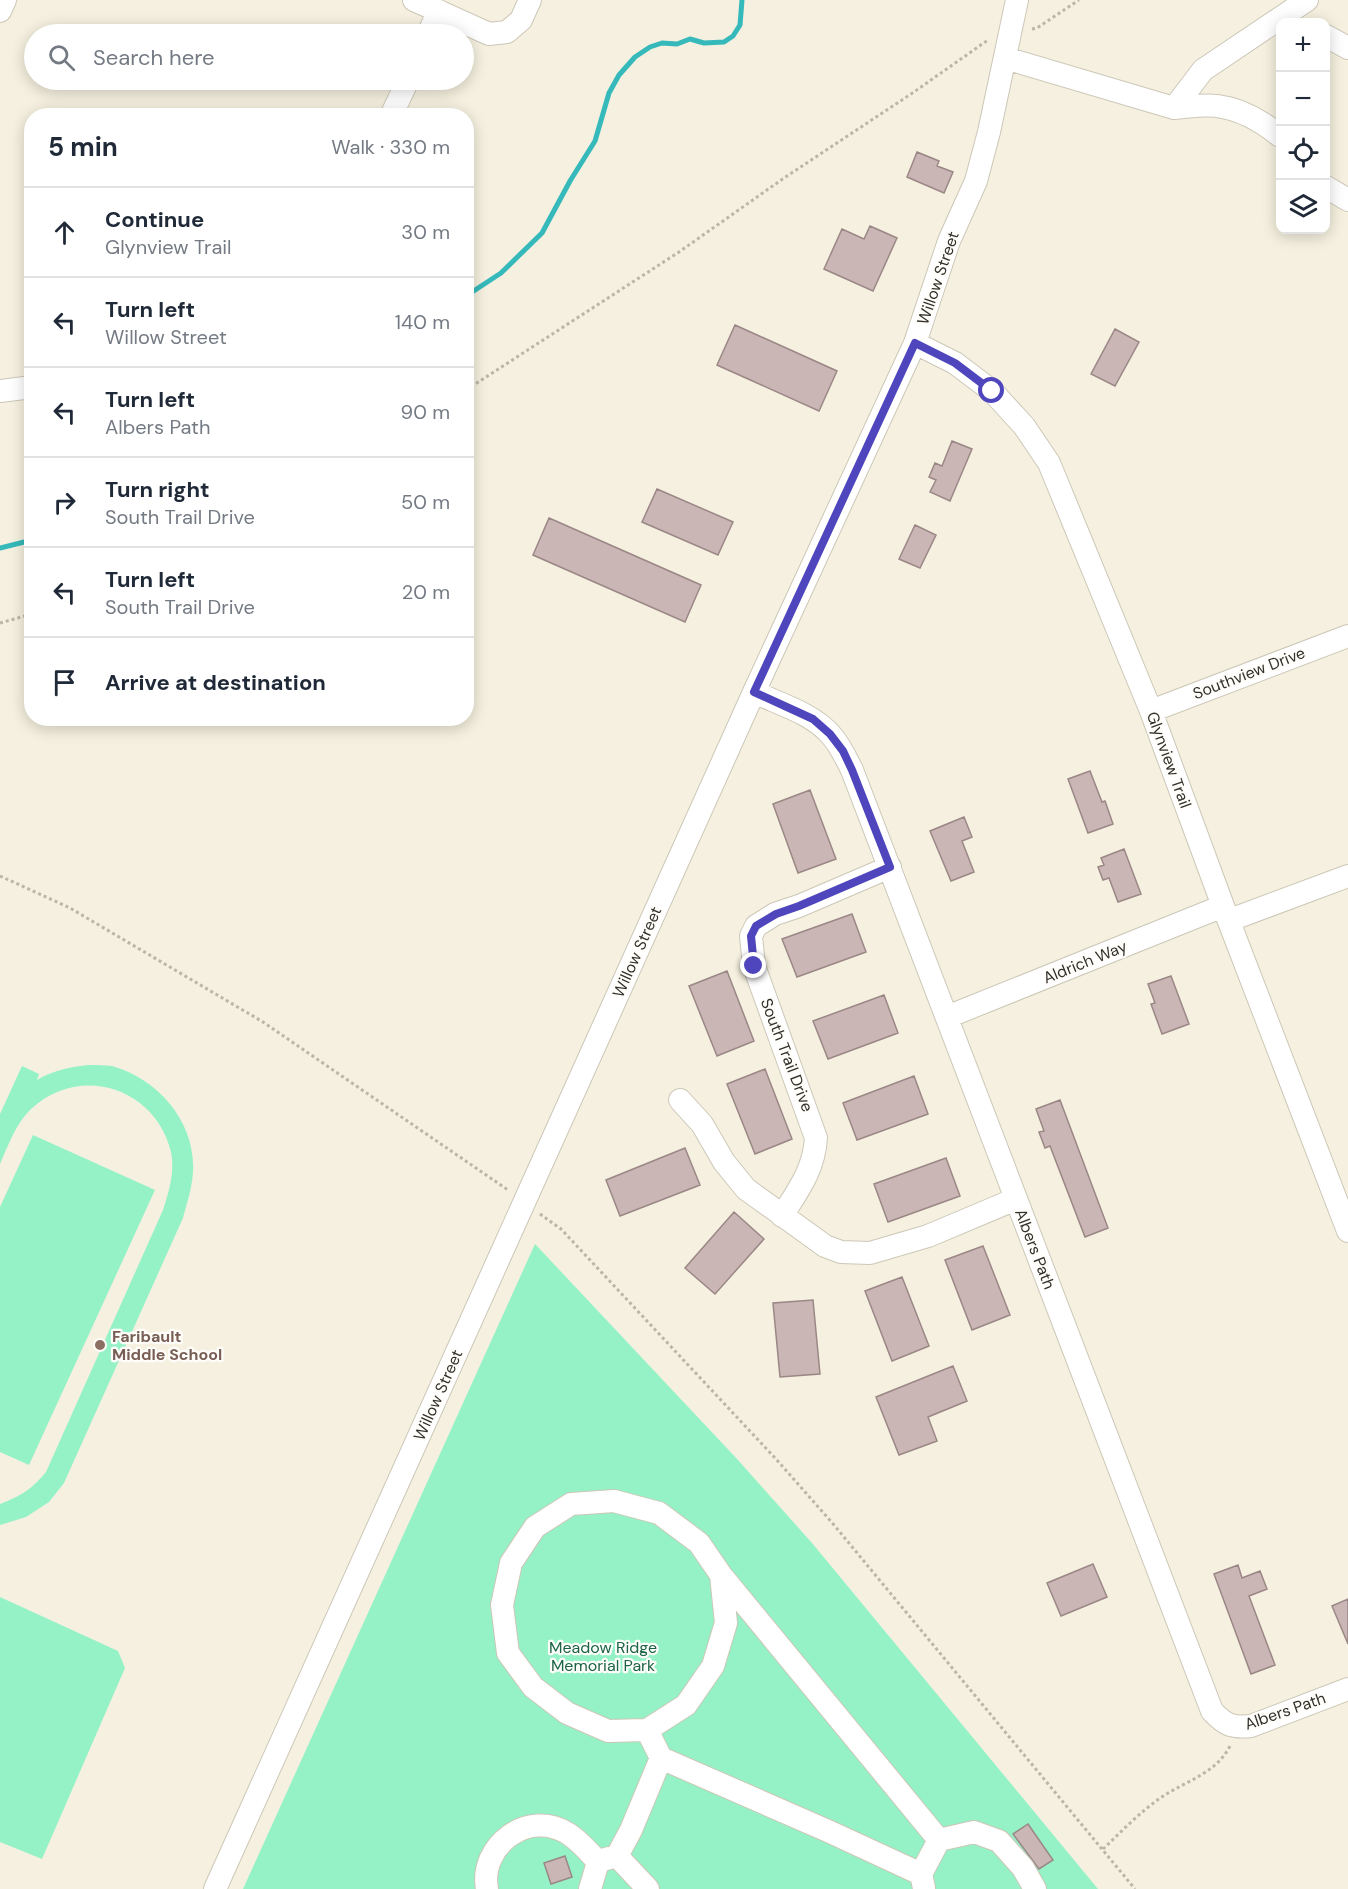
<!DOCTYPE html>
<meta charset="utf-8">
<style>
body{margin:0;font-family:"DM Sans",sans-serif;background:#f2f2f3;color:#1f2937}
.controls{position:absolute;right:18px;top:18px;display:grid;overflow:hidden;border-radius:12px;box-shadow:0 3px 15px #0003}
.controls button{width:54px;height:54px;display:grid;place-items:center;padding:0;border:0;border-bottom:2px solid #e0e1e3;background:#fff;color:#1f2937;font:30px sans-serif}
.stop{position:absolute;width:18px;height:18px;margin:-14px;border:4px solid #4f46bd;border-radius:50%;background:#fff}
.stop.end{background:#4f46bd;border-color:#fff;box-shadow:0 2px 6px #0008}
.list{margin:0;padding:0;list-style:none}
h2{display:flex;justify-content:space-between;align-items:center;height:78px;margin:0;padding:0 24px;font-size:26px}
h2 small{font-size:20px;font-weight:400;color:#747a83}
.list li{display:grid;grid-template-columns:39px 1fr auto;gap:18px;align-items:center;box-sizing:border-box;height:90px;padding:0 24px;border-top:2px solid #e0e1e3}
.list b{display:block;font-size:22px;white-space:nowrap}
.list p{margin:0;font-size:20px;white-space:nowrap;color:#747a83}
.list em{font-size:20px;font-style:normal;color:#747a83}
.icon{flex:none;width:33px;height:33px;fill:none;stroke:currentColor;stroke-width:2;stroke-linecap:round;stroke-linejoin:round}
.map{position:relative;flex:none;width:1348px;height:1889px;overflow:hidden}
.search{position:absolute;background:#fff;box-shadow:0 3px 15px #0003;left:24px;top:24px;width:450px;height:66px;display:flex;align-items:center;gap:15px;box-sizing:border-box;padding:0 21px;border-radius:33px;color:#747a83;font-size:22px}
.panel{position:absolute;background:#fff;box-shadow:0 3px 15px #0003;left:24px;top:108px;width:450px;height:618px;border-radius:24px}
.map>svg:first-child{display:block}
.green{fill:#95f2c7}
.lines{fill:none;stroke-linecap:round;stroke-linejoin:round}
.stream{stroke:#35b9ba;stroke-width:5}
.building{fill:#cab6b5;stroke:#9a8786;stroke-width:1.5}
.minor-casing{stroke:#ccc7b7;stroke-width:24}
.path{stroke:#bab6a8;stroke-width:3;stroke-dasharray:3 3;stroke-linecap:butt}
.minor{stroke:#fff;stroke-width:22}
.route{stroke:#4f46bd;stroke-width:8}
.education-dot{fill:#8d6e63;stroke:#fefdfa;stroke-width:2}
.labels{text-anchor:middle;dominant-baseline:central;stroke-width:4.5;stroke-linejoin:round;paint-order:stroke}
.street-label{font-size:16px;fill:#323029;stroke:#fefdfa}
.education-label{font-size:16px;font-weight:bold;fill:#785e54;stroke:#fefdfa;text-anchor:start}
.park-label{font-size:16px;fill:#1b6246;stroke:#fefdfa}
</style>
<div class="map">
<svg width="1348" height="1889" viewBox="0 0 1348 1889">
<rect width="100%" height="100%" fill="#f5f0df"/>
<path class="green" d="M89,1065C97,1065 105,1065 112,1066C159,1079 196,1123 193,1172C192,1188 187,1203 183,1218L64,1483L49,1502L26,1517L0,1525V1504C21,1496 32,1489 46,1472L163,1210C169,1192 175,1171 171,1152C156,1088 80,1063 31,1109C16,1123 8,1146 0,1164V1114L22,1066L39,1074L37,1080C54,1070 70,1067 89,1065Z
M33,1135L155,1190L29,1465L0,1452V1207Z
M535,1244L738,1460L812,1543L1098,1889H243Z
M0,1597L118,1651L125,1668L42,1859L0,1842Z"/>
<g class="lines">
<path class="stream" d="M466,296L501,273L542,233L570,181L595,141L609,93L619,75L635,57L650,47L662,43L677,44L690,39L704,43L724,42L733,36L740,25L742,0
M0,548L32,540"/>
</g>
<path class="building" d="M917,152L939,161L937,166L953,172L944,193L907,177Z
M870,226L897,238L873,291L824,269L842,229L864,239Z
M735,325L837,371L819,411L717,365Z
M1115,329L1139,342L1115,386L1091,374Z
M952,441L972,449L950,501L930,492L936,480L929,477L935,463L942,466Z
M657,489L733,522L718,555L642,522Z
M549,518L701,585L685,622L533,555Z
M915,525L936,535L920,568L899,559Z
M1090,771L1102,802L1105,801L1113,824L1088,833L1068,779Z
M810,790L836,859L798,873L773,804Z
M964,817L972,837L962,841L974,872L951,881L930,831Z
M1124,849L1141,894L1118,902L1109,878L1103,880L1098,867L1104,865L1101,858Z
M852,914L866,952L797,977L782,939Z
M727,971L754,1041L717,1056L689,986Z
M1171,976L1189,1024L1162,1034L1151,1004L1155,1003L1148,984Z
M884,995L898,1033L828,1059L813,1021Z
M765,1069L792,1139L755,1154L727,1084Z
M914,1076L928,1114L857,1140L843,1103Z
M1060,1100L1108,1228L1085,1237L1050,1146L1045,1148L1039,1132L1044,1131L1036,1109Z
M685,1148L700,1185L620,1216L606,1180Z
M946,1158L960,1196L888,1222L874,1184Z
M734,1212L764,1239L715,1294L685,1268Z
M983,1246L1010,1315L972,1330L945,1260Z
M902,1277L929,1346L892,1361L865,1291Z
M813,1300L820,1374L780,1377L773,1303Z
M953,1366L967,1401L928,1417L937,1441L899,1455L876,1397Z
M1093,1564L1107,1597L1061,1616L1047,1583Z
M1238,1565L1242,1578L1260,1571L1267,1589L1249,1596L1275,1665L1251,1674L1214,1574Z
M1348,1599V1644L1332,1606Z
M1028,1824L1053,1860L1039,1869L1013,1834Z
M565,1856L572,1877L551,1884L544,1863Z"/>
<g class="lines">
<g class="minor-casing">
<path id="minor" d="M414,0L489,34L507,32L521,20L530,0
M0,11L5,0
M428,34L439,11
M1326,36L1348,48
M1005,58L1174,108L1203,70L1307,0
M1174,108C1188,107 1204,104 1217,106C1240,109 1263,122 1280,136
M391,116L408,80
M1326,187L1348,200
M915,343L955,363L992,391L1024,426L1049,463L1151,711L1223,906L1348,1231
M0,391L32,387
M754,692C779,704 812,713 831,735C840,745 846,758 852,770L1212,1711C1225,1725 1232,1728 1251,1726L1348,1689
M1151,711L1348,636
M1230,920L1348,876
M947,1017L1223,906
M680,1100L702,1124L724,1162L746,1189L825,1246L841,1252L870,1253L928,1236L1016,1199
M782,1216C798,1190 814,1170 816,1138L754,966L751,936L756,926L775,914L799,906L890,867
M721,1575L939,1840
M661,1758L828,1831L921,1874
M617,1856L631,1830L661,1758L647,1730L686,1705L713,1666L726,1623L721,1575L699,1543L659,1513L614,1501L571,1504L535,1527L511,1563L502,1605L508,1653L533,1687L567,1713L608,1731L647,1730
M602,1860L617,1856L648,1889
M924,1888L921,1874L939,1840L974,1832L999,1841L1023,1868L1035,1889
M215,1889L754,692L915,343L949,241L976,181L989,132L1017,0
M487,1889C479,1846 528,1809 567,1833C579,1840 589,1852 598,1862L590,1889"/>
</g>
<path class="path" d="M1032,29L1037,28L1079,0
M466,390L679,252L784,178L911,94L988,40
M0,623L32,614
M0,876L70,908L263,1022L508,1190
M540,1214L561,1229L776,1459L834,1525L1135,1889
M1103,1849C1121,1832 1139,1813 1159,1799C1184,1781 1215,1775 1230,1746"/>
<use href="#minor" class="minor"/>
</g>
<g class="lines">
<path class="route" d="M754,966L751,936L756,926L776,914L799,906L890,867L852,770L843,751L830,734L813,719L754,692L915,343L955,363L992,391"/>
</g>
<circle class="education-dot" cx="100" cy="1345" r="6"/>
<g class="labels">
<g class="street-label">
<text transform="translate(938 278) rotate(-71)">Willow Street</text>
<text transform="translate(1249 673) rotate(-21)">Southview Drive</text>
<text transform="translate(1169 760) rotate(70)">Glynview Trail</text>
<text transform="translate(637 952) rotate(-66)">Willow Street</text>
<text transform="translate(1085 962) rotate(-22)">Aldrich Way</text>
<text transform="translate(787 1055) rotate(69)">South Trail Drive</text>
<text transform="translate(1035 1249) rotate(69)">Albers Path</text>
<text transform="translate(438 1395) rotate(-66)">Willow Street</text>
<text transform="translate(1285 1711) rotate(-19)">Albers Path</text>
</g>
<g class="education-label">
<text x="112" y="1336">Faribault<tspan x="112" dy="18">Middle School</tspan></text>
</g>
<g class="park-label">
<text x="603" y="1647">Meadow Ridge<tspan x="603" dy="18">Memorial Park</tspan></text>
</g>
</g>
</svg>
<div class="controls">
<button>+</button>
<button>−</button>
<button><svg class="icon" aria-label="locate" viewBox="0 0 24 24"><circle cx="12" cy="12" r="6"/><path d="M12 2v4M12 18v4M2 12h4M18 12h4"/></svg></button>
<button><svg class="icon" aria-label="layers" viewBox="0 0 24 24"><path d="M12 4l9 5-9 5-9-5zM3 14l9 5 9-5"/></svg></button>
</div>
<div class="stop" style="left:992px;top:391px"></div>
<div class="stop end" style="left:754px;top:966px"></div>
<div class="search"><svg class="icon" aria-label="search" viewBox="0 0 24 24"><circle cx="10" cy="10" r="6"/><path d="M15 15l6 6"/></svg>Search here</div>
<section class="panel">
<h2>5 min<small>Walk · 330 m</small></h2>
<ul class="list">
<li><svg class="icon" aria-label="ahead" viewBox="0 0 24 24"><path d="M12 20V5M6 11l6-6 6 6"/></svg><div><b>Continue</b><p>Glynview Trail</p></div><em>30 m</em></li>
<li><svg class="icon" aria-label="left" viewBox="0 0 24 24"><path d="M17 20v-9H6M10 6l-5 5 5 5"/></svg><div><b>Turn left</b><p>Willow Street</p></div><em>140 m</em></li>
<li><svg class="icon" aria-label="left" viewBox="0 0 24 24"><path d="M17 20v-9H6M10 6l-5 5 5 5"/></svg><div><b>Turn left</b><p>Albers Path</p></div><em>90 m</em></li>
<li><svg class="icon" aria-label="right" viewBox="0 0 24 24"><path d="M7 20v-9h11M14 6l5 5-5 5"/></svg><div><b>Turn right</b><p>South Trail Drive</p></div><em>50 m</em></li>
<li><svg class="icon" aria-label="left" viewBox="0 0 24 24"><path d="M17 20v-9H6M10 6l-5 5 5 5"/></svg><div><b>Turn left</b><p>South Trail Drive</p></div><em>20 m</em></li>
<li><svg class="icon" aria-label="arrive" viewBox="0 0 24 24"><path d="M6 21V4h12l-3 4 3 4H6"/></svg><div><b>Arrive at destination</b></div></li>
</ul>
</section>
</div>
